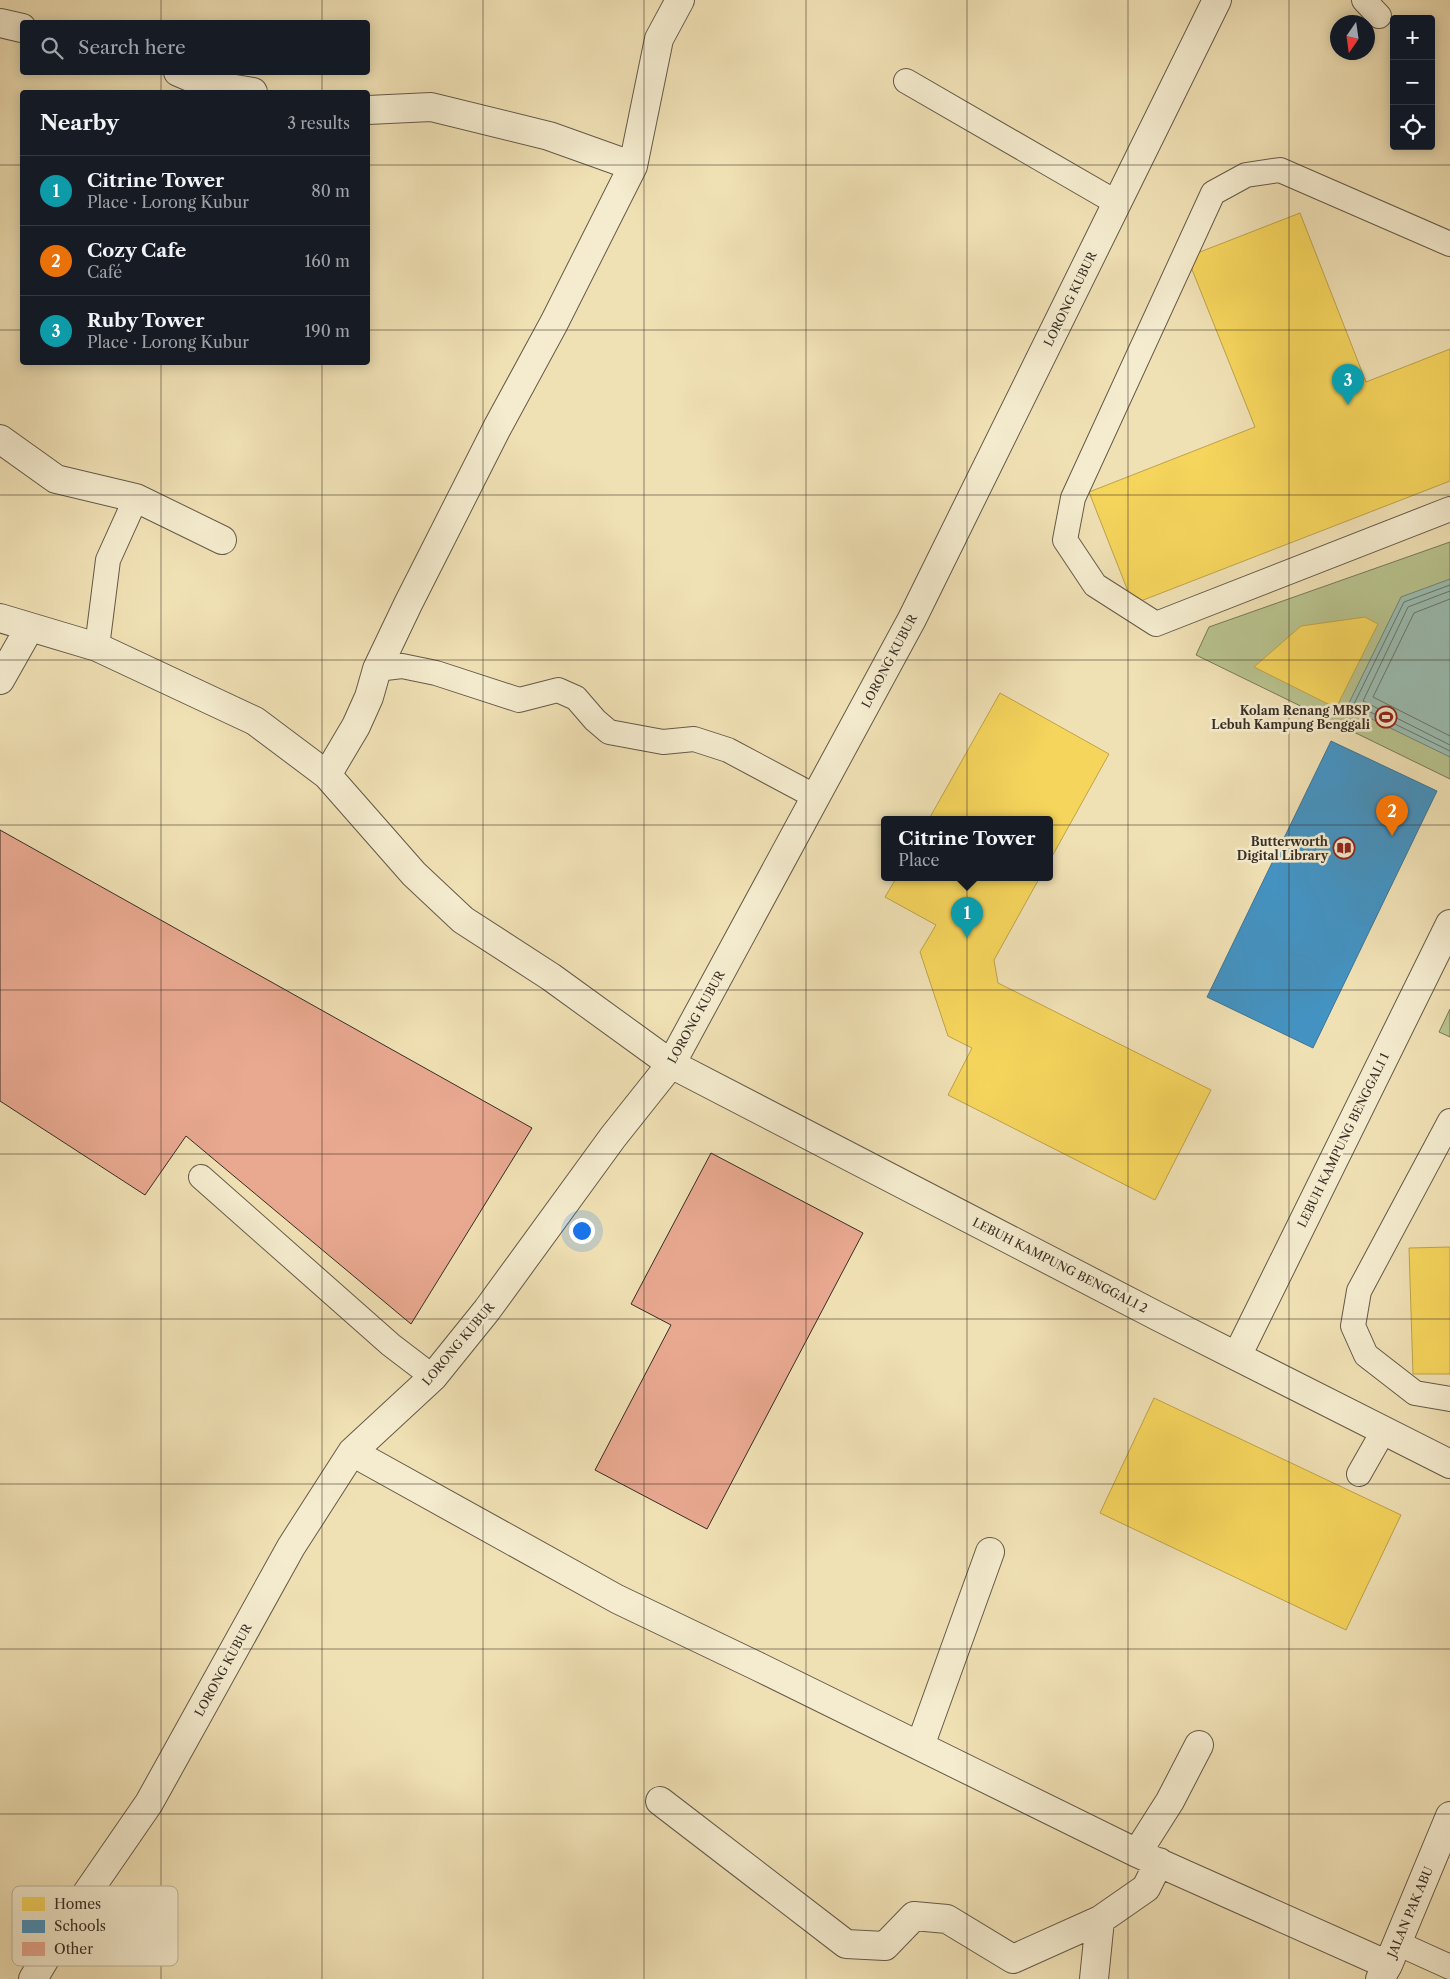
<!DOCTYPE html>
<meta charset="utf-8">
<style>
body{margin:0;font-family:"Libre Caslon Text",serif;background:#20242c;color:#f1f3f6}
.controls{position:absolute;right:15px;top:15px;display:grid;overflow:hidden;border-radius:5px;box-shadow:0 2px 12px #0003}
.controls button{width:45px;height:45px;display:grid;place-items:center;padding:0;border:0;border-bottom:1px solid #363941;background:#171b24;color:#f1f3f6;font:25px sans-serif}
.compass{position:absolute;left:1330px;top:15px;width:45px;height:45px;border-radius:50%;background:#171b24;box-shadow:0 2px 12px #0003;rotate:193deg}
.you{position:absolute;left:581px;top:1230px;width:18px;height:18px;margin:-12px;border:4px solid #fff;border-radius:50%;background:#1a73e8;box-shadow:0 0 0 8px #1a73e833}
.badge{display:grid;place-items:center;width:32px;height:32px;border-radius:50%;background:#d93025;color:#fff;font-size:16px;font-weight:700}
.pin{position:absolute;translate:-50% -41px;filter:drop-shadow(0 1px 2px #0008)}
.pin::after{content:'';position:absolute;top:26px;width:18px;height:15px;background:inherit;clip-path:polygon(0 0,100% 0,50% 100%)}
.popup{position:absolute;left:881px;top:816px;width:172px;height:65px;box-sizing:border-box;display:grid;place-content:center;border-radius:5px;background:#171b24;filter:drop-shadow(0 1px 4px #0005);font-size:16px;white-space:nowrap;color:#9ea1a6}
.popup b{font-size:19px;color:#f1f3f6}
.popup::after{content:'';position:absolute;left:50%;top:100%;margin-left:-10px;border:10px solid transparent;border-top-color:#171b24}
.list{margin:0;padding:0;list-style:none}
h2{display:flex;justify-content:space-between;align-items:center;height:65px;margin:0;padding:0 20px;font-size:21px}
h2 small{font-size:16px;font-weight:400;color:#9ea1a6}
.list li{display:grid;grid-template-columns:32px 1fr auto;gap:15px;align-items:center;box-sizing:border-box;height:70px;padding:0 20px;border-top:1px solid #363941}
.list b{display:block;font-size:19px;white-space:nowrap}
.list p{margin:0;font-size:16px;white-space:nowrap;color:#9ea1a6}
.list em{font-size:16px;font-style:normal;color:#9ea1a6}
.icon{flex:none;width:28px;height:28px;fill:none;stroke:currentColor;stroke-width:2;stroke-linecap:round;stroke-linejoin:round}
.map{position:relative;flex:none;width:1450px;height:1979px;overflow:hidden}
.search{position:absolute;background:#171b24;box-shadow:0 2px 12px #0003;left:20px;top:20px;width:350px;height:55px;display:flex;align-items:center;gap:12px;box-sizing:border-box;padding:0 18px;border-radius:5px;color:#9ea1a6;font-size:19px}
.panel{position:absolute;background:#171b24;box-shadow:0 2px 12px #0003;left:20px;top:90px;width:350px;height:275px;border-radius:5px}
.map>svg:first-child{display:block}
.green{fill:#b8c38e;stroke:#787859}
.water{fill:#9abdb1;stroke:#728379}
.homes{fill:#f6d55c;stroke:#bda34b}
.schools{fill:#4393c3;stroke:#3f7493}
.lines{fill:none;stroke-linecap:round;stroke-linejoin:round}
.shore{stroke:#68756a;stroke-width:1}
.building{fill:#e9a991;stroke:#372d24}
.service-casing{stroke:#655a48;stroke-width:26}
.minor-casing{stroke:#655a48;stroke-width:30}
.service{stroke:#f5eccf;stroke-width:24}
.minor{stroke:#f5eccf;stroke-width:28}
.grid{fill:none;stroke:#372d24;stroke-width:1;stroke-opacity:0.55}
.labels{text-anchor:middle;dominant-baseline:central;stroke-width:5;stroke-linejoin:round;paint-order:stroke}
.street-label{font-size:12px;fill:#372d24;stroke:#f5eccf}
.poi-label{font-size:12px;font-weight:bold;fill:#372d24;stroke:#f5eccf;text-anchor:end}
.key{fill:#f5eccf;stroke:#bcb39c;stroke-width:1}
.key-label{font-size:14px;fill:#372d24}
</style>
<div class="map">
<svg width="1450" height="1979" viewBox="0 0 1450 1979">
<rect width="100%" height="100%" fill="#f0e1b5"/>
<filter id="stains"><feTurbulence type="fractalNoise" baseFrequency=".004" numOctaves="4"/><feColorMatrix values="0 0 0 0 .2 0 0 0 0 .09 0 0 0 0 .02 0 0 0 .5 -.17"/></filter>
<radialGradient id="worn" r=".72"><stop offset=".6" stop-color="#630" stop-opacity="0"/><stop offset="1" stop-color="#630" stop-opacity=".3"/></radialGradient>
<path class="green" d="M1450,542V779L1196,655L1209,627Z
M1450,1009V1037L1439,1032Z"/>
<path class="water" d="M1450,579V757L1347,707L1401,597Z"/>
<path class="homes" d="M1300,213L1366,382L1450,349V481L1133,604L1089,492L1255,427L1187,257Z
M1365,617L1378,624L1336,708L1254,667L1301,626Z
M1000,693L1109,754L1050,860V819H929Z
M897,877H1040L994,960L998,983L1211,1090L1155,1200L948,1095L972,1048L948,1036L920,952L936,925L885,897Z
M1450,1247V1374H1413L1409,1248Z
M1154,1398L1401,1515L1346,1630L1100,1513Z"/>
<path class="schools" d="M1331,741L1437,791L1313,1048L1207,997Z"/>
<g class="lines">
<path class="shore" d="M1450,585L1404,602L1354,704L1450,751
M1450,591L1408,607L1363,701L1450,745
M1450,599L1414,613L1373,697L1450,736"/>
</g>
<path class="building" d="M0,830L532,1128L411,1324L186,1136L145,1195L0,1101Z
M711,1153L863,1233L707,1529L595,1470L671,1325L631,1304Z"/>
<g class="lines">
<g class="service-casing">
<path id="service" d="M1364,0L1379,16
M906,81L1117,203
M1450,244L1280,170L1246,175L1213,193L1073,498L1065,540L1095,585L1156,624L1450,509
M97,647L108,560L136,498
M377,669L402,666L436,673L519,700L558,690L576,698L595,720L609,732L663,742L694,739L728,750L816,797
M1450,1121L1359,1291L1353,1326L1366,1355L1415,1393L1450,1399
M201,1177L391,1345L433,1377
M1359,1474L1384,1430
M1397,1943L1450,1967"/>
</g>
<g class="minor-casing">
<path id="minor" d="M0,23L22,28
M178,72L206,84L253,92
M368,110L431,107L549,136L633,166
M0,439L56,479L136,498L222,540
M0,618L97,647L255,721L327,775L414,874L463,920L551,977L671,1064L1159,1317L1450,1464
M0,680L30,627
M327,775L356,726L369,697L377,669L408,604L497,428L554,323L633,166L659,39L680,0
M1237,1356L1450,924
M352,1452L617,1599L759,1667L1137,1853L1388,1965
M920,1746L990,1552
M660,1801L846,1944L885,1946L914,1916L947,1919L1013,1959L1100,1920L1146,1888L1159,1862
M1137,1853L1170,1801L1199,1745
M33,1979L67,1922L149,1803L291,1547L352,1452L433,1377L487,1310L613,1137L671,1064L912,619L1217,0
M1094,1979L1100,1920
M1380,1979L1388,1965L1450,1816"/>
</g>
<use href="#service" class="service"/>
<use href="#minor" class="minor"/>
</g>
<path class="grid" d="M161,0V22M322,0V22M483,0V1979M644,0V1979M806,0V1979M967,0V1979M1128,0V1979M1289,0V1979M161,72V92M322,72V92M0,165H22M368,165H1450M0,330H22M368,330H1450M161,362V1979M322,362V1979M0,495H1450M0,660H1450M0,825H1450M0,990H1450M0,1154H1450M0,1319H1450M0,1484H1450M0,1649H1450M0,1814H1450"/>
<defs>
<g id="stadium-ring" transform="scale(1.125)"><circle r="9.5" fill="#f5eccf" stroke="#8f2418" stroke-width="1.5"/><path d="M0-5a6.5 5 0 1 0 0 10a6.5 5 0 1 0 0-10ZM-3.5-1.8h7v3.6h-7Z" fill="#8f2418"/></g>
<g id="library-ring" transform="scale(1.125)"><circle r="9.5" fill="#f5eccf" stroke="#8f2418" stroke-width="1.5"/><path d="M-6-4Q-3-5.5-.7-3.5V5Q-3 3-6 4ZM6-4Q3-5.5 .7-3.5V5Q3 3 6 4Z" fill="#8f2418"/></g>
</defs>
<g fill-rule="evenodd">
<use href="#stadium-ring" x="1386" y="717"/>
<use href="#library-ring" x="1344" y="848"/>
</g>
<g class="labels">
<g class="street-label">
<text transform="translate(1070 299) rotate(-64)">LORONG KUBUR</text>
<text transform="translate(889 661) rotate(-62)">LORONG KUBUR</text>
<text transform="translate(696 1017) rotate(-61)">LORONG KUBUR</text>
<text transform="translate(1343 1140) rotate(-64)">LEBUH KAMPUNG BENGGALI 1</text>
<text transform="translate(1060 1265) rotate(27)">LEBUH KAMPUNG BENGGALI 2</text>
<text transform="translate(458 1344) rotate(-50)">LORONG KUBUR</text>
<text transform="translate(223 1670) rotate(-61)">LORONG KUBUR</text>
<text transform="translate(1410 1912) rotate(-67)">JALAN PAK ABU</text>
</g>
<g class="poi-label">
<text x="1370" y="710">Kolam Renang MBSP<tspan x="1370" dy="14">Lebuh Kampung Benggali</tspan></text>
<text x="1328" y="841">Butterworth<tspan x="1328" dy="14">Digital Library</tspan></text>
</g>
</g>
<rect x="12" y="1886" width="166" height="80" rx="8" class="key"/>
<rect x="22" y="1897" width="23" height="14" fill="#f6d55c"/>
<rect x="22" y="1920" width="23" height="13" fill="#4393c3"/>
<rect x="22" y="1942" width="23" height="14" fill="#e9a991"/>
<g class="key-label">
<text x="54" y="1909">Homes</text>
<text x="54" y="1931">Schools</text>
<text x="54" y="1954">Other</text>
</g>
<rect width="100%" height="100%" filter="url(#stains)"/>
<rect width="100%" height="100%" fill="url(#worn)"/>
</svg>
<div class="controls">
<button>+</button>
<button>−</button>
<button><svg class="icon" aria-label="locate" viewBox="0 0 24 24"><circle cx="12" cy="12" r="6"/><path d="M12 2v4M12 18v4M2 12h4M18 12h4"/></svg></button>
</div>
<svg class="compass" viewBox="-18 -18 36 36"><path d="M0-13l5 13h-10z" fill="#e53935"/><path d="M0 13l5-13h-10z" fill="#9ea1a6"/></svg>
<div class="you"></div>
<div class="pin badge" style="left:967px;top:938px;background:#0f9aa8">1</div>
<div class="popup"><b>Citrine Tower</b>Place</div>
<div class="pin badge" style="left:1392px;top:836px;background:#e8710a">2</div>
<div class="pin badge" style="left:1348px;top:405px;background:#0f9aa8">3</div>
<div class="search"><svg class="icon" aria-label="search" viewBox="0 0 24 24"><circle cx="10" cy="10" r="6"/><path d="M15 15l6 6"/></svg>Search here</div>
<section class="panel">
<h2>Nearby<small>3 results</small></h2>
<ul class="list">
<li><span class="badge" style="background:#0f9aa8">1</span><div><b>Citrine Tower</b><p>Place · Lorong Kubur</p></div><em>80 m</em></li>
<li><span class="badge" style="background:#e8710a">2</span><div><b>Cozy Cafe</b><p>Café</p></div><em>160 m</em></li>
<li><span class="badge" style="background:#0f9aa8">3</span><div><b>Ruby Tower</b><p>Place · Lorong Kubur</p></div><em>190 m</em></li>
</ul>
</section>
</div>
